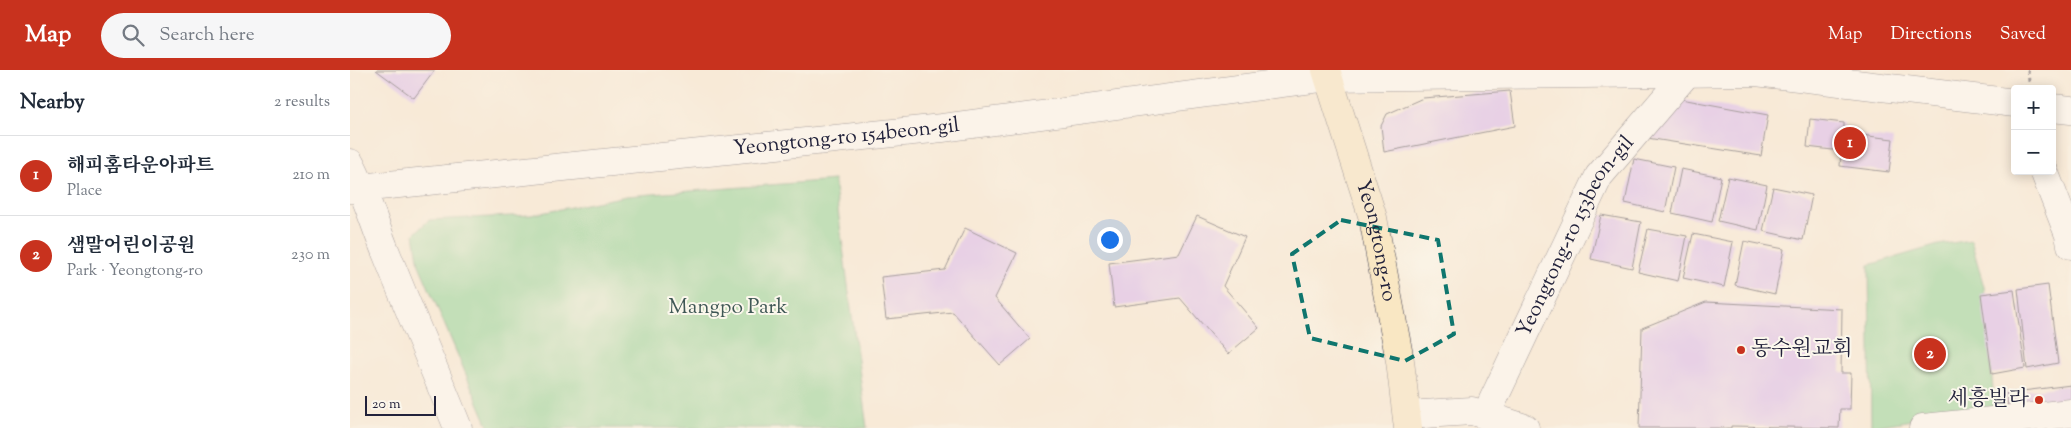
<!DOCTYPE html>
<meta charset="utf-8">
<style>
body{margin:0;font-family:"Sorts Mill Goudy","Noto Serif KR",serif;background:#f6f6f7;color:#1f2937}
.controls{position:absolute;right:15px;top:15px;display:grid;overflow:hidden;border-radius:5px;box-shadow:0 2px 12px #0003}
.controls button{width:45px;height:45px;display:grid;place-items:center;padding:0;border:0;border-bottom:1px solid #e0e1e3;background:#fff;color:#1f2937;font:25px sans-serif}
.scale{position:absolute;left:15px;bottom:12px;width:71px;box-sizing:border-box;padding-left:5px;border:2px solid #22223b;border-top:0;font-size:14px;line-height:18px;white-space:nowrap;color:#22223b;-webkit-text-stroke:4px #fbf7ec;paint-order:stroke}
.you{position:absolute;left:759px;top:169px;width:18px;height:18px;margin:-12px;border:4px solid #fff;border-radius:50%;background:#1a73e8;box-shadow:0 0 0 8px #1a73e833}
.badge{display:grid;place-items:center;width:32px;height:32px;border-radius:50%;background:#c8321e;color:#fff;font-size:16px;font-weight:700}
.pin{position:absolute;translate:-50% -50%;border:2px solid #fff;box-shadow:0 1px 5px #0006}
.list{margin:0;padding:0;list-style:none}
h2{display:flex;justify-content:space-between;align-items:center;height:65px;margin:0;padding:0 20px;font-size:21px}
h2 small{font-size:16px;font-weight:400;color:#747a83}
.list li{display:grid;grid-template-columns:32px 1fr auto;gap:15px;align-items:center;box-sizing:border-box;height:80px;padding:0 20px;border-top:1px solid #e0e1e3}
.list b{display:block;font-size:19px;white-space:nowrap}
.list p{margin:0;font-size:16px;white-space:nowrap;color:#747a83}
.list em{font-size:16px;font-style:normal;color:#747a83}
.icon{flex:none;width:28px;height:28px;fill:none;stroke:currentColor;stroke-width:2;stroke-linecap:round;stroke-linejoin:round}
.map{position:relative;flex:none;width:1721px;height:358px;overflow:hidden}
header{display:flex;align-items:center;gap:30px;box-sizing:border-box;height:70px;padding:0 25px;background:#c8321e;color:#fff}
header strong{font-size:24px}
nav{display:flex;gap:28px;margin-inline-start:auto;font-size:18px}
.search{width:350px;height:45px;background:#f6f6f7;display:flex;align-items:center;gap:12px;box-sizing:border-box;padding:0 18px;border-radius:28px;color:#747a83;font-size:19px}
main{display:flex}
aside{flex:1;background:#fff}
.map>svg:first-child{display:block}
.green{fill:#83d292;stroke:#527a66}
.building{fill:#d4b2f6}
.lines{fill:none;stroke-linecap:round;stroke-linejoin:round}
.street-casing{stroke:#424052;stroke-width:29}
.secondary-casing{stroke:#424052;stroke-width:29}
.path{stroke:#424052;stroke-width:3;stroke-dasharray:4 4;stroke-linecap:butt}
.street{stroke:#fff;stroke-width:28}
.secondary{stroke:#f9e7c3;stroke-width:28}
.marked{fill:none;stroke:#0f766e;stroke-width:4;stroke-dasharray:10 6;stroke-linejoin:round}
.poi-dot{fill:#c8321e;stroke:#fbf7ec;stroke-width:2}
.labels{text-anchor:middle;dominant-baseline:central;stroke-width:4;stroke-linejoin:round;paint-order:stroke}
.street-label{font-size:21px;fill:#22223b;stroke:#fbf7ec}
.park-label{font-size:21px;fill:#3f5755;stroke:#fbf7ec}
.poi-label{font-size:21px;fill:#22223b;stroke:#fbf7ec;text-anchor:start}
</style>
<header>
<strong>Map</strong>
<div class="search"><svg class="icon" aria-label="search" viewBox="0 0 24 24"><circle cx="10" cy="10" r="6"/><path d="M15 15l6 6"/></svg>Search here</div>
<nav><a>Map</a><a>Directions</a><a>Saved</a></nav>
</header>
<main>
<aside>
<h2>Nearby<small>2 results</small></h2>
<ul class="list">
<li><span class="badge">1</span><div><b>해피홈타운아파트</b><p>Place</p></div><em>210 m</em></li>
<li><span class="badge">2</span><div><b>샘말어린이공원</b><p>Park · Yeongtong-ro</p></div><em>230 m</em></li>
</ul>
</aside>
<div class="map">
<svg width="1721" height="358" viewBox="0 0 1721 358">
<rect width="100%" height="100%" fill="#fbf7ec"/>
<filter id="ink" filterUnits="userSpaceOnUse"><feTurbulence type="fractalNoise" baseFrequency=".02" numOctaves="2"/><feDisplacementMap in="SourceGraphic" scale="10" xChannelSelector="R" yChannelSelector="G"/><feConvolveMatrix kernelMatrix="1 2 1 2 8 2 1 2 1" color-interpolation-filters="sRGB"/></filter>
<filter id="wash" filterUnits="userSpaceOnUse"><feTurbulence type="fractalNoise" baseFrequency=".0096" numOctaves="4" result="noise"/><feDisplacementMap in="SourceGraphic" scale="20" xChannelSelector="R" yChannelSelector="G"/><feGaussianBlur stdDeviation="1.12" result="paint"/><feColorMatrix in="noise" values="0 0 0 0 0 0 0 0 0 0 0 0 0 0 0 0 0 1.4 0 .05"/><feComposite in="paint" operator="in"/></filter>
<g filter="url(#wash)">
<rect width="100%" height="100%" fill="#f8ead7"/>
<path class="green" d="M484,110L517,358H139L69,195L64,164L79,150L181,145L276,126Z
M1621,170L1634,217L1645,342L1568,349L1521,357L1519,195L1588,175Z"/>
<g id="blocks">
<path class="building" d="M26,0H85L64,28Z
M1160,21L1165,56L1034,82L1031,56L1037,44L1073,28Z
M1331,29L1418,45L1411,86L1297,68Z
M1460,49L1494,53V63L1543,69L1539,102L1490,96L1491,81L1457,77Z
M1284,89L1324,97L1315,142L1275,133Z
M1331,99L1371,107L1362,152L1322,143Z
M1378,107L1417,115L1408,160L1368,151Z
M1423,117L1462,125L1453,170L1413,161Z
M1251,145L1291,152L1282,198L1241,189Z
M847,146L895,167L873,216L909,258L878,284L830,228L764,237L759,193L829,184Z
M615,158L667,183L645,228L680,269L650,295L603,242L536,249L531,207L595,200Z
M1298,159L1337,166L1328,211L1288,202Z
M1343,164L1383,172L1374,217L1333,208Z
M1394,171L1434,179L1425,224L1385,215Z
M1698,215L1708,293L1677,299L1668,219Z
M1664,220L1675,298L1642,304L1631,224Z
M1356,232L1492,239L1491,303H1501L1500,339H1490L1489,358L1381,356V358H1289L1292,258Z
M1721,315V336L1659,343L1656,323Z"/>
</g>
</g>
<g filter="url(#ink)">
<use href="#blocks" fill-opacity="0" stroke="#424052" stroke-width="1"/>
<g class="lines">
<g class="street-casing">
<g id="street">
<path d="M1702,38L1721,40"/>
<path d="M0,93C16,123 24,154 37,185C60,243 85,300 108,358"/>
<path d="M1694,101L1719,165L1721,175"/>
<path id="s1" d="M0,119L592,58L978,7L1406,2L1665,33"/>
<path d="M1057,345L1122,341L1175,358"/>
<path id="s2" d="M1136,345L1249,106L1337,3"/>
<path d="M1573,358L1721,343"/>
</g>
</g>
<g class="secondary-casing">
<g id="secondary">
<path id="s3" d="M976,0L1023,148L1050,291L1058,358"/>
</g>
</g>
<path class="path" d="M1678,0L1679,12"/>
<use href="#street" class="street"/>
<use href="#secondary" class="secondary"/>
</g>
</g>
<path d="M0 0H1721V358H0ZM991,150L1088,170L1104,264L1055,291L960,268L942,184Z" fill="#f8ead7" fill-opacity=".55" fill-rule="evenodd"/>
<path class="marked" d="M991,150L1088,170L1104,264L1055,291L960,268L942,184Z"/>
<g class="poi-dot">
<circle cx="1391" cy="280" r="5"/>
<circle cx="1689" cy="330" r="5"/>
</g>
<g class="labels">
<g class="street-label">
<text stroke="none"><textPath href="#s1" startOffset="499">Yeongtong-ro 154beon-gil</textPath></text>
<text stroke="none"><textPath href="#s2" startOffset="200">Yeongtong-ro 153beon-gil</textPath></text>
<text stroke="none"><textPath href="#s3" startOffset="178">Yeongtong-ro</textPath></text>
</g>
<g class="park-label">
<text x="378" y="238">Mangpo Park</text>
</g>
<g class="poi-label">
<text x="1401" y="280">동수원교회</text>
<text x="1679" y="330" text-anchor="end">세흥빌라</text>
</g>
</g>
</svg>
<div class="controls">
<button>+</button>
<button>−</button>
</div>
<div class="scale">20 m</div>
<div class="you"></div>
<div class="pin badge" style="left:1500px;top:73px">1</div>
<div class="pin badge" style="left:1580px;top:284px">2</div>
</div>
</main>
